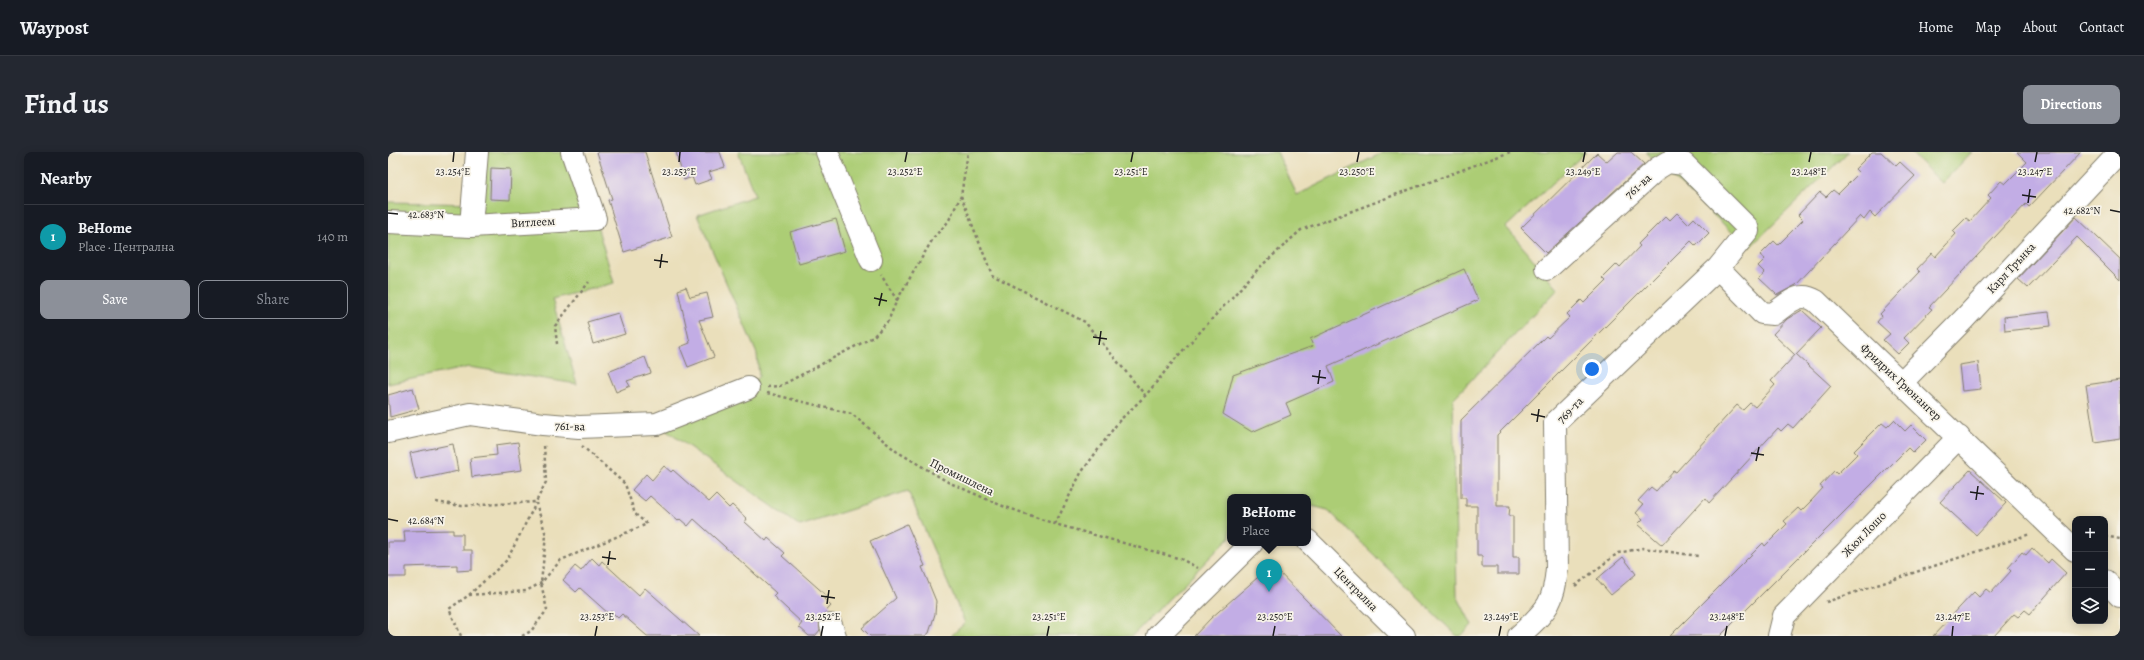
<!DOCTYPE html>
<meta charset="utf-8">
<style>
body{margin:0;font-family:Alegreya,serif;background:#242831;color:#f1f3f6}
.controls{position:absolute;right:12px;bottom:12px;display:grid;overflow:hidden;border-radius:8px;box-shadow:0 2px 10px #0003}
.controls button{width:36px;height:36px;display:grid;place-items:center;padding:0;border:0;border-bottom:1px solid #363941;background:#171b24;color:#f1f3f6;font:20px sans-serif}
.you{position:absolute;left:1204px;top:217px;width:14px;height:14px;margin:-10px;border:3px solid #fff;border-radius:50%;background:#1a73e8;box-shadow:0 0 0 6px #1a73e833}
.badge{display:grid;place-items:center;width:26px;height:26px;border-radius:50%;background:#8c9099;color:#fff;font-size:13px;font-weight:700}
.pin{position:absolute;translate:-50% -33px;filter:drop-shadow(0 1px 2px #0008)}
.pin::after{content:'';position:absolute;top:21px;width:14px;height:12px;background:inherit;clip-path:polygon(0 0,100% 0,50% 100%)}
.popup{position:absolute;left:839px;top:342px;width:84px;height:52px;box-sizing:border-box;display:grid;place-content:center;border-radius:8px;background:#171b24;filter:drop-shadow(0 1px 3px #0005);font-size:13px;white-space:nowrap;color:#9ea1a6}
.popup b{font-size:15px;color:#f1f3f6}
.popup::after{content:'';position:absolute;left:50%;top:100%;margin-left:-8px;border:8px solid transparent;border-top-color:#171b24}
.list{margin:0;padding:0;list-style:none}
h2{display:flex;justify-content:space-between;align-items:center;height:52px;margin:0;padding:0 16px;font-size:17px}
h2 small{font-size:13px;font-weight:400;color:#9ea1a6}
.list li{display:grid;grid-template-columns:26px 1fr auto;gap:12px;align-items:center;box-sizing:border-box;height:64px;padding:0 16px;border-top:1px solid #363941}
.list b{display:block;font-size:15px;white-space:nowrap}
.list p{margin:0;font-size:13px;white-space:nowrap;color:#9ea1a6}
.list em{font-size:13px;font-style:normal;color:#9ea1a6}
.actions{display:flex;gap:8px;padding:12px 16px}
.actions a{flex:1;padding:9px 0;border:1px solid #8c9099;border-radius:8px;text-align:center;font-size:14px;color:#8c9099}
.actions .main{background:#8c9099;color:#fff}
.icon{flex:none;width:22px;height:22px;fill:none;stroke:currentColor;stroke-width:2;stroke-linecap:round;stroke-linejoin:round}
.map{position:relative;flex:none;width:1732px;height:484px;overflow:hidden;border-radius:8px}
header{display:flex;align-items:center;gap:24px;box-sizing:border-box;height:56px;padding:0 20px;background:#171b24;border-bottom:1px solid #363941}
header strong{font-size:19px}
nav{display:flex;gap:22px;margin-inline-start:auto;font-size:14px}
.intro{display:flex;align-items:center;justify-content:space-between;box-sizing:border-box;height:96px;padding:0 24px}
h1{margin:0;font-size:28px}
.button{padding:10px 18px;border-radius:8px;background:#8c9099;color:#fff;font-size:14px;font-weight:700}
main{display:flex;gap:24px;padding:0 24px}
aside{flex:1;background:#171b24;border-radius:8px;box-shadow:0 2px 10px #0003}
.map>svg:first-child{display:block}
.green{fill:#accd75;stroke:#647448}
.building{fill:#c2ade5}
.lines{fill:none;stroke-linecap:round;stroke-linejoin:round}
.minor-casing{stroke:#837e6c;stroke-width:24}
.path{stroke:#837e6c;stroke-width:2.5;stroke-dasharray:3 3;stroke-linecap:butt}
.minor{stroke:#fff;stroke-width:22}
.ticks{fill:none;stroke:#1c1c1c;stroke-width:1.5}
.labels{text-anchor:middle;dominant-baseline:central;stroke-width:3.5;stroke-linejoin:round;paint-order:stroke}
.street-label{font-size:12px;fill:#1c1c1c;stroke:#f7f3e8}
.ticks-label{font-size:10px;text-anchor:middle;fill:#1c1c1c;stroke:#f7f3e8;stroke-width:3.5;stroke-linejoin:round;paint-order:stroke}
</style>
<header>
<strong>Waypost</strong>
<nav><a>Home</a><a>Map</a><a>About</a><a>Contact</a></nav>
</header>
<div class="intro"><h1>Find us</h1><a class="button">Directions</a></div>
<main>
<aside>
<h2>Nearby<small></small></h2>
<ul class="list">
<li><span class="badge" style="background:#0f9aa8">1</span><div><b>BeHome</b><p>Place · Централна</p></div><em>140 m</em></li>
</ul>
<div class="actions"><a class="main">Save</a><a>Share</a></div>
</aside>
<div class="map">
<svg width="1732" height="484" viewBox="0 0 1732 484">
<rect width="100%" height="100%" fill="#f7f3e8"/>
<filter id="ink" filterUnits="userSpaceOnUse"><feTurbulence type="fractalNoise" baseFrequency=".025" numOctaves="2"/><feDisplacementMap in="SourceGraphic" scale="8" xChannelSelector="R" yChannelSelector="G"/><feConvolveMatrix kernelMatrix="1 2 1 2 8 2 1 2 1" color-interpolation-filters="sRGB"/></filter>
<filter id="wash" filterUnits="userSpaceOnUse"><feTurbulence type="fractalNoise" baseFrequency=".012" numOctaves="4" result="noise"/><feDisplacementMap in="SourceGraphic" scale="16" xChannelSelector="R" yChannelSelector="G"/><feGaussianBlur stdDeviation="0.9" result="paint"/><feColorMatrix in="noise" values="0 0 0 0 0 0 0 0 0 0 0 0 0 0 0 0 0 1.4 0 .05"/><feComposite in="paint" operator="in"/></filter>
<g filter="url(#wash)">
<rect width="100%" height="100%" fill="#eadfbb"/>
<path class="green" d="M89,0H184L207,67L226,131L164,147L189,232L81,215L0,232V50L86,52Z
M350,0H889L909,43L996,0H1198L1118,75L1170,137L1065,247L1069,444L1084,473L1073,484H1069L940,358L920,353V345H842V385L744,484H563L577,471L520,339L412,374L269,272L360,236L371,224L369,202L309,63L367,44Z
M1258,0H1460L1361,96Z
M1522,0H1584L1554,31Z"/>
<g id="blocks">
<path class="building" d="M209,0H257L284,85L236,100L220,48L224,47Z
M288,0H332L337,15L321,20L324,27L307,33L304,25L296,28Z
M1230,0H1243L1256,12L1158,101L1133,76L1209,1L1219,10Z
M1484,0H1493L1508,14L1512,10L1527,24L1487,65L1482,60L1476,68L1472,64L1408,133L1389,143L1371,126L1377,121L1370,114L1377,107L1372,103L1386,89L1390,93L1415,68L1410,63L1432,40L1438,45L1445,38L1450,42L1471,21L1467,17Z
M1629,0H1693L1641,55L1638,52L1541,155L1544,157L1516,186L1521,191L1510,202L1495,188L1502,182L1489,170L1494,164L1492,162L1532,120L1529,117L1544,101L1547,105L1568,82L1565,79L1578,66L1582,69L1603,46L1600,43L1613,29L1617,32L1639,10Z
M103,16L123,17L122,48L102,47Z
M1289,61L1300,72L1306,66L1321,81L1308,94L1303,89L1109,283V354H1122L1121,364H1125V405H1131V422H1109V415H1094V404H1089V354H1078V346H1073V268L1158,184L1160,186L1182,165L1179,162L1193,148L1196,151L1218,129L1215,126L1229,112L1232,115L1252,94L1250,92L1278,64L1282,68Z
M1688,65L1732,107V128L1689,85L1640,136L1630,127Z
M448,67L457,99L411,112L402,80Z
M1076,117L1090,148L940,214L946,230L898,251L903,263L864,280L835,262L845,223L925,194L922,187Z
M298,135L302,145L319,141L325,165L311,168L326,205L300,215L292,195L302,191L290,138Z
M1414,158L1433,176L1407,203L1385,182L1399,167Z
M1661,160L1663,174L1617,179L1616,165Z
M230,161L237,182L205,192L199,170Z
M1408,202L1443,234L1405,276L1400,272L1393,279L1390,276L1321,351L1317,346L1274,393L1250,372L1255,367L1248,361L1255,353L1250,349L1263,335L1268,339L1286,319L1288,320L1349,253L1355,258L1362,251L1367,255L1387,233L1383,229Z
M257,205L263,221L239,229L242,234L228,240L220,220Z
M1590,210L1593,237L1574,239L1571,213Z
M1732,228V287L1707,291L1698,233Z
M25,236L31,257L2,265L0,243Z
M1506,268L1517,279L1523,273L1538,288L1525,301L1520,296L1332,484H1282L1375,391L1377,394L1399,372L1396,369L1410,356L1413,359L1424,348L1435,336L1432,334L1446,319L1449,322L1469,302L1466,299L1494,271L1499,275Z
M130,290L134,318L84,325L82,306L109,303L108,293Z
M65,292L70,319L28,328L22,301Z
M276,314L283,320L285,318L321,350L328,343L341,356L344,353L359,367L357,370L378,389L380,386L397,401L394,404L439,444L436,447L443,454L431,467L432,478L427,484H421L411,475L414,471L385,444L388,441L306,367L300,374L292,367L290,369L262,344L257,349L244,338L258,322L264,328Z
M1582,318L1618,351L1588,383L1552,350Z
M519,372L537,414L534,415L548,449L547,462L541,481L537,484H482L474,476L508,446L482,389Z
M65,378V382H75V398H84V418L69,419V413L18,415V425H0V390H17L16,379Z
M1644,396L1660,411L1663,407L1678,421L1642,462L1637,458L1630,465L1626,462L1606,484H1545L1586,440L1591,445L1598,437L1603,441L1623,419L1620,416L1634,400L1638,403Z
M1235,405L1248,422L1223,443L1209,427Z
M204,406L211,413L214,409L251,443L257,436L311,484H259L234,462L230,466L223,459L221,462L192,436L188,440L175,428L187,414L193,419Z
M884,413L953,484H806L823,466Z"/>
</g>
</g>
<g filter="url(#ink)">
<use href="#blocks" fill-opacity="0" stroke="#837e6c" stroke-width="1"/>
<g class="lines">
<g class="minor-casing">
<path id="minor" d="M439,0L483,108
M0,70L83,74L207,67L184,0
M83,74L89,0
M1330,116L1374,161L1385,162C1400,152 1410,138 1428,149L1687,398
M1513,231L1576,167L1732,0
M0,280L82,262L155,272L191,275L269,272L360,236
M920,389L1016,484
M1717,429L1732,444
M443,473L447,484
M770,484L864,391
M1131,484C1157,459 1166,454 1169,416L1167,271L1330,116L1360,79L1359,75L1296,12L1280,10L1270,16L1159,117
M1391,484L1396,464L1571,285"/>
</g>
<path class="path" d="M573,44L604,123L697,170L757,243
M509,148L546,85L560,70L573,44L580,0
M169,192L167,174L201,130
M379,235L392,234L485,185L500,169L509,148L493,123
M379,241L464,262L508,299L560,330L612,353L667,372L793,407L810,416
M48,350L74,354L148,350L158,330L156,292
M667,372L693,321L731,269L758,243L788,206L871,116L913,78L1122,0
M1717,384L1732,387
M1187,434L1230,401L1255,396L1310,404
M81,443L138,439L153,431L173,408L259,372L247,362L237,332L194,294
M1438,450L1642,382
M73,484L61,457L81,443L119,408L148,351
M134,484L143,479L159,458L153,431L158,383L148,351"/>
<use href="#minor" class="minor"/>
</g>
</g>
<path class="ticks" d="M65,10L66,0M291,10L292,0M517,10L519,0M743,10L745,0M969,10L971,0M1195,10L1197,0M1421,10L1423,0M1647,10L1649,0M1634,43L1648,45M1640,51L1642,37M1722,58L1732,60M0,61L10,62M266,108L280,110M272,116L274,102M486,146L499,149M491,154L494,141M705,185L719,187M711,193L713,179M924,224L938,226M930,232L932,218M1143,262L1157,265M1149,270L1151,257M1363,301L1376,303M1368,309L1371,295M1582,340L1596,342M1588,348L1590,334M0,367L10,369M214,405L228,407M220,413L222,399M433,444L447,446M439,452L441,438M207,484L209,474M433,484L435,474M659,484L661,474M885,484L887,474M1111,484L1113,474M1337,484L1339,474M1564,484L1565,474"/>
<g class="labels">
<g class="street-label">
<text transform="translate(1250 34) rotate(-42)">761-ва</text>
<text transform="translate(145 70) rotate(-3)">Витлеем</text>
<text transform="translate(1623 116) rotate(-47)">Карл Трънка</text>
<text transform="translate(1513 230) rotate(43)">Фридрих Грюнангер</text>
<text transform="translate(1182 258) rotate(-45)">769-та</text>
<text transform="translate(182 274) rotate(2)">761-ва</text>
<text transform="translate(574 325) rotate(26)">Промишлена</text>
<text transform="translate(1476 382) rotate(-46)">Жюл Лошо</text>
<text transform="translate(968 437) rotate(45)">Централна</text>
</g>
</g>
<g class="ticks-label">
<text x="65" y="23">23.254°E</text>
<text x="291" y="23">23.253°E</text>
<text x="517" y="23">23.252°E</text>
<text x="743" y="23">23.251°E</text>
<text x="969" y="23">23.250°E</text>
<text x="1195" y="23">23.249°E</text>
<text x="1421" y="23">23.248°E</text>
<text x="1647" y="23">23.247°E</text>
<text x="1694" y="62">42.682°N</text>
<text x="38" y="66">42.683°N</text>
<text x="38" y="372">42.684°N</text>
<text x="209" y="468">23.253°E</text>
<text x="435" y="468">23.252°E</text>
<text x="661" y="468">23.251°E</text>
<text x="887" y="468">23.250°E</text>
<text x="1113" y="468">23.249°E</text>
<text x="1339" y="468">23.248°E</text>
<text x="1565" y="468">23.247°E</text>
</g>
</svg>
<div class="controls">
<button>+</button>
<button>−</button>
<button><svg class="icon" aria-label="layers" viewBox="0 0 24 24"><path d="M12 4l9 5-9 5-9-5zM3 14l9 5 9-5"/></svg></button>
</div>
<div class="you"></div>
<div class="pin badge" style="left:881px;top:440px;background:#0f9aa8">1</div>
<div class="popup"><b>BeHome</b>Place</div>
</div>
</main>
